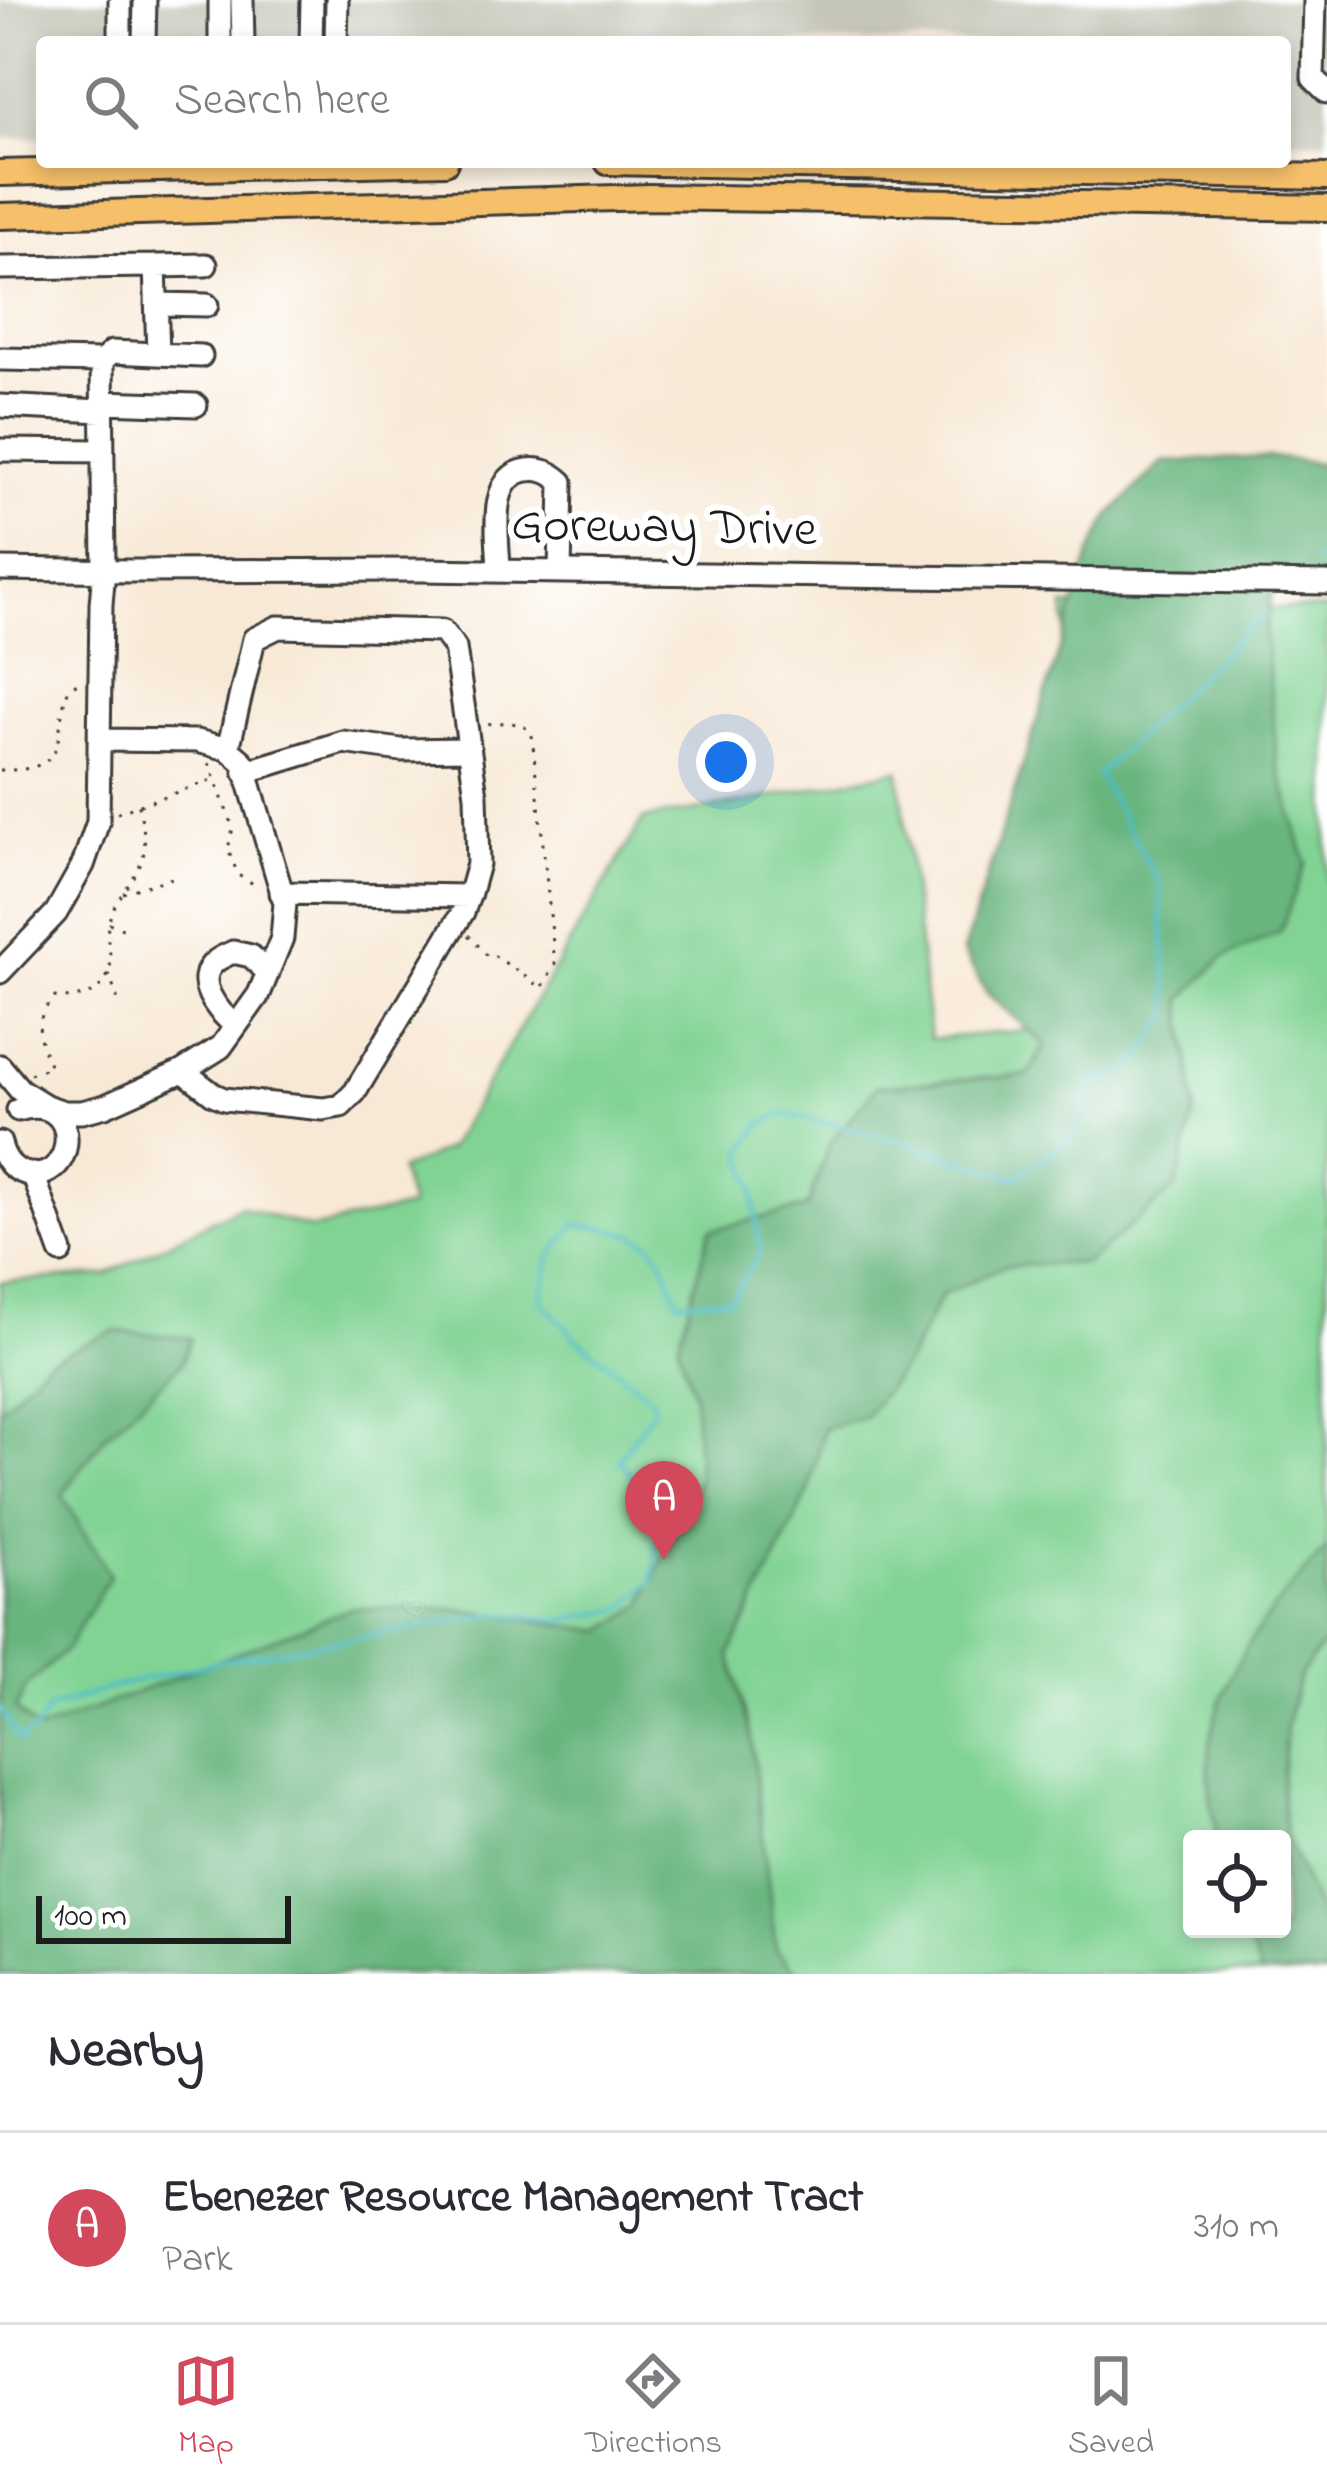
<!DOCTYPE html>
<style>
body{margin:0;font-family:"Indie Flower",sans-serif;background:#f7f7f7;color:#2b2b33}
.controls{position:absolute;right:36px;bottom:36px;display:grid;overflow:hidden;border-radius:12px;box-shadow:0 6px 18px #0003}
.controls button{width:108px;height:108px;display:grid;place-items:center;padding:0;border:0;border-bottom:3px solid #e1e1e2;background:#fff;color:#2b2b33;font:60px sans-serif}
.scale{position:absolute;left:36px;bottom:30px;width:255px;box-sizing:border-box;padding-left:12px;border:6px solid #1c1c1c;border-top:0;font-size:33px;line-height:42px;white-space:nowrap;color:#1c1c1c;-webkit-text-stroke:9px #fff;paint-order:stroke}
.you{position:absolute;left:726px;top:762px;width:42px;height:42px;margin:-30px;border:9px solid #fff;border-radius:50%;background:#1a73e8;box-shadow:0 0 0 18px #1a73e833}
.badge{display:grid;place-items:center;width:78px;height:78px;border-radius:50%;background:#d1495b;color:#fff;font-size:39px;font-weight:700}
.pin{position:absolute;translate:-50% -99px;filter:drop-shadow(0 3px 6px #0008)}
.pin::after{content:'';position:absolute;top:63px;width:42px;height:36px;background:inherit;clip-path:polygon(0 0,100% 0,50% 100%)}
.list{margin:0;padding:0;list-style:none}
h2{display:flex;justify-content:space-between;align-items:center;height:156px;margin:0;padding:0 48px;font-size:51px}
h2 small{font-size:39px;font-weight:400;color:#7c7c81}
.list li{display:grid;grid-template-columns:78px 1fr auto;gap:36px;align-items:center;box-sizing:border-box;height:192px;padding:0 48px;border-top:3px solid #e1e1e2}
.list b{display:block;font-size:45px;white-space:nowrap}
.list p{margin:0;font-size:39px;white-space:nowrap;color:#7c7c81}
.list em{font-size:39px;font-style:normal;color:#7c7c81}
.icon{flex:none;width:66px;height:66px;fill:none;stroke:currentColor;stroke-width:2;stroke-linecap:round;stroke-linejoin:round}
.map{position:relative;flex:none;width:1327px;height:1974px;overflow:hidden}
.search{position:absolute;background:#fff;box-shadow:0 6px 18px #0003;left:36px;right:36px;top:36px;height:132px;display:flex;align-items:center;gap:30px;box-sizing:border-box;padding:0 42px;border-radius:12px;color:#7c7c81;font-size:45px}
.sheet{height:348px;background:#fff}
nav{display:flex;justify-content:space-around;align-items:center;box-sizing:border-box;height:168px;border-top:3px solid #e1e1e2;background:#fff;font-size:33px;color:#7c7c81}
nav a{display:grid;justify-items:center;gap:6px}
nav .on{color:#d1495b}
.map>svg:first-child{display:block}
.industrial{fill:#c5c5b8}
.green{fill:#81d394;stroke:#4e7858;stroke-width:3;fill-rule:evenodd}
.forest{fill:#68b57e;stroke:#42684d;stroke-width:3}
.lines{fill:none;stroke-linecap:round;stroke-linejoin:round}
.stream{stroke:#4ebdc3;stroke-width:4.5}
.minor-casing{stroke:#3d3b38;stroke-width:27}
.major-casing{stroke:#3d3b38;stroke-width:30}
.path{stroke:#3d3b38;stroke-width:3;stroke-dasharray:3 9;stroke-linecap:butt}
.minor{stroke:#fff;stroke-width:21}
.major{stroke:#f6c06b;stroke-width:24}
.labels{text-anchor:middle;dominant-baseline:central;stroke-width:12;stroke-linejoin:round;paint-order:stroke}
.street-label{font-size:51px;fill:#1c1c1c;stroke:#fff}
</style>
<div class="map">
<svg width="1327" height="1974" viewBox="0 0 1327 1974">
<rect width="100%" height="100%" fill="#fff"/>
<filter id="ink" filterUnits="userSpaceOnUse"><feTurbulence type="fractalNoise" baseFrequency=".00833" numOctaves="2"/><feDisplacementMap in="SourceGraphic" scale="24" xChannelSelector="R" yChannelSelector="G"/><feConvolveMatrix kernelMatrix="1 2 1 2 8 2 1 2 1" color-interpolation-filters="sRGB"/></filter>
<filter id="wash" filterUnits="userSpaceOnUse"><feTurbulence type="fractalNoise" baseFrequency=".004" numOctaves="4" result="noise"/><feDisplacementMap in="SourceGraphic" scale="48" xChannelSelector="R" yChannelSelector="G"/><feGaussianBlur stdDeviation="2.7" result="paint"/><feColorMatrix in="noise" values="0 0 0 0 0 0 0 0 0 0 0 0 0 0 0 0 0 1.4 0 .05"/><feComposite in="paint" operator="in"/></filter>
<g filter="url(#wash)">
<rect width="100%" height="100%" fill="#f8e9d6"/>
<path class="industrial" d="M0,0H1327V141L1285,140V42H42V138H0Z"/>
<path class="green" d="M1064,606L1327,609V1974H0V1282L106,1275L240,1206L311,1229L410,1207L400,1170L449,1148L643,819L751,801L899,770L930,1039L1097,1024ZM1192,1839H1282V1929H1192Z"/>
<path class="forest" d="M1268,457L1327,464V586L1274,583L1265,631L1277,762L1306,863L1280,932L1223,958L1182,1000L1195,1109L1176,1188L1086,1263L1004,1266L942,1295L907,1362L865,1417L824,1428L808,1493L730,1654L751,1737L776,1950L800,1974H0V1409L47,1361L114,1331L191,1338L181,1364L105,1436L62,1495L110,1576L65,1651L27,1685L16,1709L38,1731L352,1608L457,1609L603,1631L642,1605L698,1480L694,1395L678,1346L710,1230L807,1207L830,1143L877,1086L1028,1075L1045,1045L987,993L963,952L1091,552L1110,515L1163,462Z
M1327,1548V1640L1300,1674L1286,1726L1281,1791L1286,1837L1327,1932V1974H1261L1243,1929H1282V1839H1217C1212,1808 1206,1777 1210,1746C1220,1666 1274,1604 1327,1548Z"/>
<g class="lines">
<path class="stream" d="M1316,562L1327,552
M0,1709L20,1741L34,1730L50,1708L120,1685L226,1660L496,1614L565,1620L622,1609L652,1582L660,1528L638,1484L619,1459L654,1409L652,1398L576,1338L540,1299L551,1256L575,1224C595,1227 638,1231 652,1246C665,1260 671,1284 678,1301L731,1298L760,1253L754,1194L743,1152L762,1123L784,1114L876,1134L1016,1178L1074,1135L1092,1084L1135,1065L1170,1015L1159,882L1098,775L1264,613"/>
</g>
</g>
<g filter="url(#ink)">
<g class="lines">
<g class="minor-casing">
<path id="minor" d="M220,0V42
M242,0L243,42
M1315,0L1313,78L1327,92
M120,42V0
M144,42L145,0
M311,42L312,0
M336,42L337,0
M0,268L155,266
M156,304L207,305
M158,354L155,266L206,265
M0,359L102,361L104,570L101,604L98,822L83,865L56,913L0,972
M102,361L112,352L201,356
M102,402L196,405
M0,406L102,411
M0,450L103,451
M0,569L133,571L421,570L1327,583
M499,571C499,541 485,477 527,470C541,468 551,472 562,482L560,572
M228,749L254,639L278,627L442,631L455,648L476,795L478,864L469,896L281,893
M245,772L343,742L401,750L468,749
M236,1026C218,1012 191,980 216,961C221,957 227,955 233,952L251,956L268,973
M0,1066L20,1090L46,1106L64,1112H82L105,1106L183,1071L221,1047L259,994L282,938L285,903L243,762L228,749L197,741L101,740
M183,1071L213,1094L224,1099L323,1109L341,1106L355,1092L463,912L469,896
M0,1143C3,1156 9,1167 22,1172C75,1192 88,1090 18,1110
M33,1174L61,1252"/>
</g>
<g class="major-casing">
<path id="major" d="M608,162L1327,177
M0,173L445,162
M0,216L651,197L1327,208"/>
</g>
<path class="path" d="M209,763L233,828L228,849L238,875L257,886
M0,770C78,772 49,732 70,686L82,682
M117,813L215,779
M123,893L172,878
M109,923L129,932
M469,935L489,958L495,956L542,988L555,964L532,735C523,719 502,723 484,724
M109,974L118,1001
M30,1074L50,1067C39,1039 31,1021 55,997C75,999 93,998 105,980C117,963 105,945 108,926C112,899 134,884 142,860C148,841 142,822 138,804"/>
<use href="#minor" class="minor"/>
<use href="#major" class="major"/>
</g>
</g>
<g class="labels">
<g class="street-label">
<text transform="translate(664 529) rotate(1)">Goreway Drive</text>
</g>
</g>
</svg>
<div class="controls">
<button><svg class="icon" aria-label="locate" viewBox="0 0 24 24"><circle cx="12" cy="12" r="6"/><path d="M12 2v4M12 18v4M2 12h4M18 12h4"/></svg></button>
</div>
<div class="scale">100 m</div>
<div class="you"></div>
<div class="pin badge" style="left:664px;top:1560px">A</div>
<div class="search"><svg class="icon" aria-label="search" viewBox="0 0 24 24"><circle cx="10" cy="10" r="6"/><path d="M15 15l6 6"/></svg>Search here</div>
</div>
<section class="sheet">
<h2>Nearby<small></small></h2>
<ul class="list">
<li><span class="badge">A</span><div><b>Ebenezer Resource Management Tract</b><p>Park</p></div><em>310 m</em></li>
</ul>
</section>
<nav>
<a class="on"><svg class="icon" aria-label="map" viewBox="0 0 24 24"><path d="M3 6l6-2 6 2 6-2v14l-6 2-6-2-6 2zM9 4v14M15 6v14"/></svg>Map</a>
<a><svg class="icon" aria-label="directions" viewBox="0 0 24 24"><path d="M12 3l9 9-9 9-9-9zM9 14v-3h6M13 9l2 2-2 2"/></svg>Directions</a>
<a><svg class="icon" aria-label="saved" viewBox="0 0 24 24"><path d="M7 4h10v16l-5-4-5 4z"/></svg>Saved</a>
</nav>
